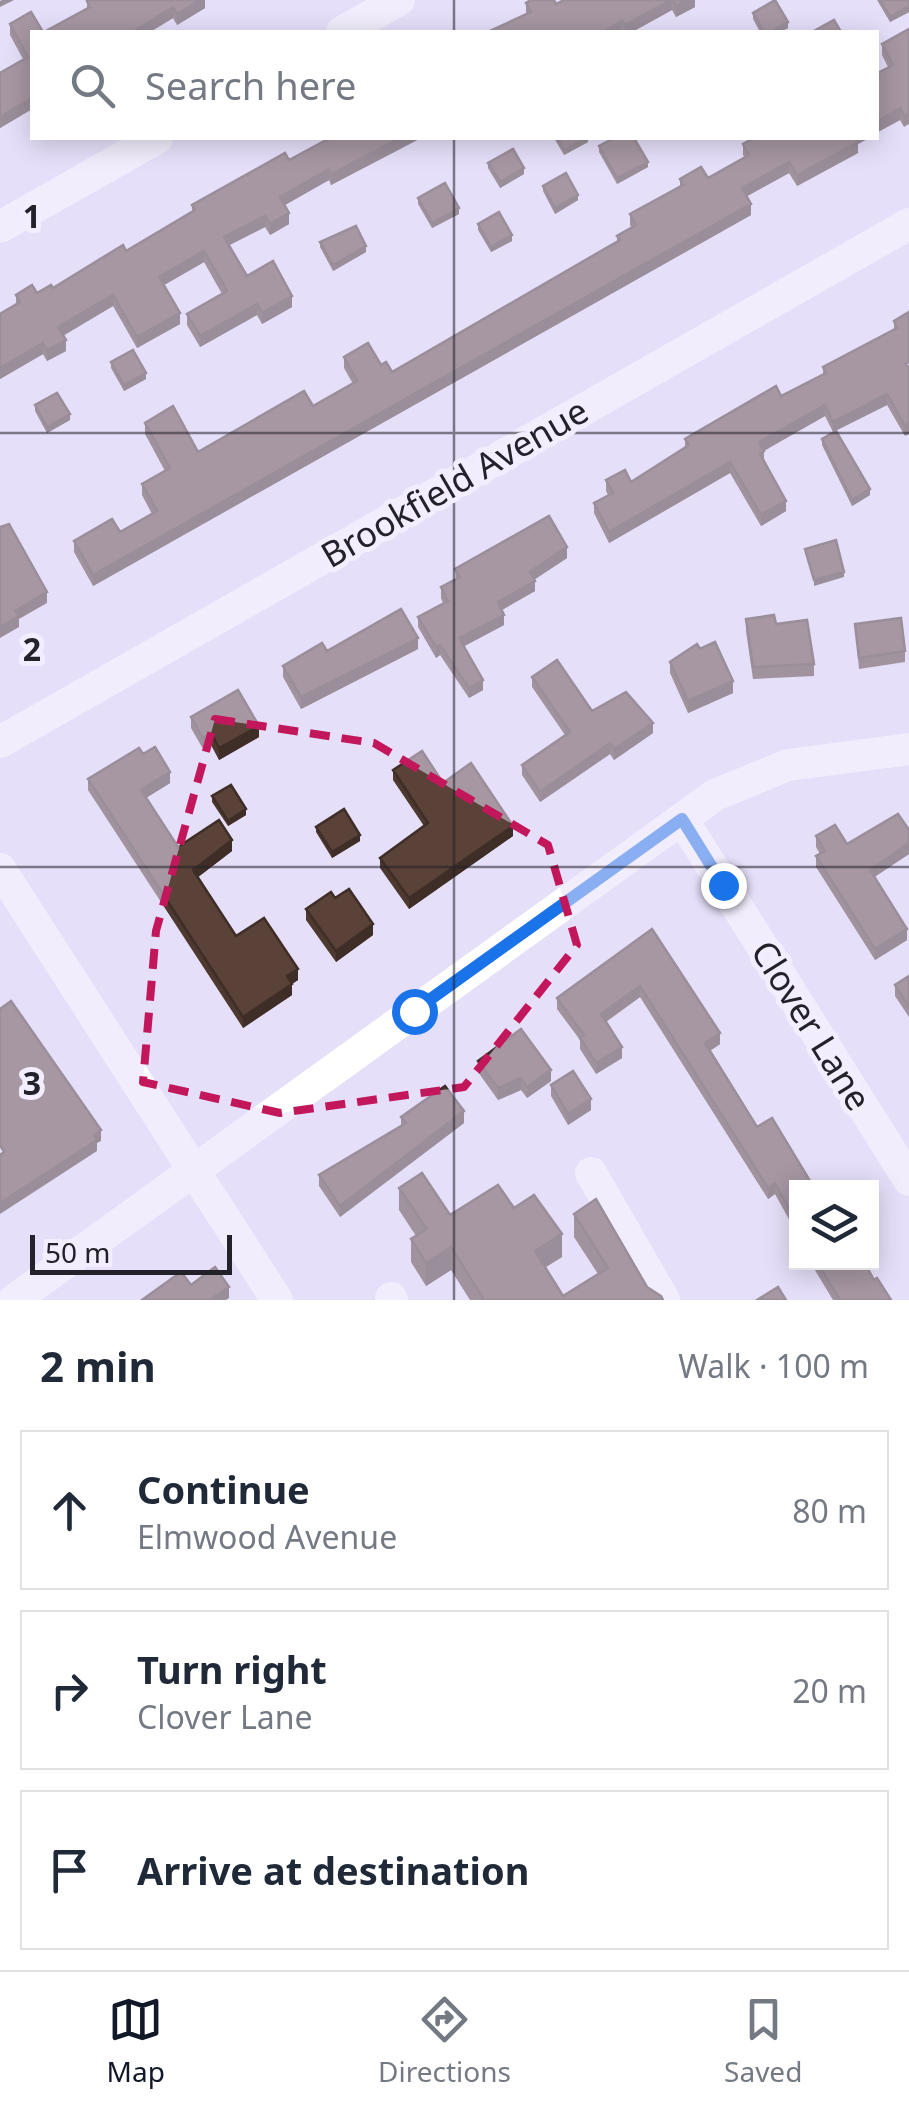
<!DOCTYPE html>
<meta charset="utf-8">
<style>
body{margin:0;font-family:"Noto Sans",sans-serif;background:#f6f6f7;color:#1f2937}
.controls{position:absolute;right:30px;bottom:30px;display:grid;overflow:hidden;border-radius:0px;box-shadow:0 5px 25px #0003}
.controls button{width:90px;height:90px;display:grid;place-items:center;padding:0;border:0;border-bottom:2px solid #e0e1e3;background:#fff;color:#1f2937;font:50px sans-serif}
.scale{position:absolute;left:30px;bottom:25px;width:202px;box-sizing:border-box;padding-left:10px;border:5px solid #23212a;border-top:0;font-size:28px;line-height:35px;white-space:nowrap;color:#23212a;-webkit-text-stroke:8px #f2eeff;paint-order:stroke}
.stop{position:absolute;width:30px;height:30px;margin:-22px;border:8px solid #1a73e8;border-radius:50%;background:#fff}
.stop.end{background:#1a73e8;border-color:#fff;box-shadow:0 2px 10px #0008}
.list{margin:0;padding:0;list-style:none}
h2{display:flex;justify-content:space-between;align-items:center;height:130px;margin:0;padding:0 40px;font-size:42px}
h2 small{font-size:32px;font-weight:400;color:#747a83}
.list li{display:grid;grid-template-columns:65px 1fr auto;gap:30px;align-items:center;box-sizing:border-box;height:160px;margin:0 20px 20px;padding:0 20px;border:2px solid #e0e1e3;border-radius:0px}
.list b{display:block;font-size:38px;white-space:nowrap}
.list p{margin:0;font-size:32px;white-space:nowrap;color:#747a83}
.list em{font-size:32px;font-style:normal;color:#747a83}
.icon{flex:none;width:55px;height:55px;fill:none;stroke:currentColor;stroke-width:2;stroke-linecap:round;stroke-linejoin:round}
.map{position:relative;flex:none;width:909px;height:1300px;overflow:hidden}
.search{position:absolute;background:#fff;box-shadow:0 5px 25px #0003;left:30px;right:30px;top:30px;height:110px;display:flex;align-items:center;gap:25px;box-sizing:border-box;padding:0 35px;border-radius:0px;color:#747a83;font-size:38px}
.sheet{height:670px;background:#fff}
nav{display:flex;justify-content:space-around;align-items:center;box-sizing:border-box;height:140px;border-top:2px solid #e0e1e3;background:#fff;font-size:28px;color:#747a83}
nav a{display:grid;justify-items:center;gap:5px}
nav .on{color:#111827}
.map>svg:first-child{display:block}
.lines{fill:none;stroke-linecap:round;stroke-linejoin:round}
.minor{stroke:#fff;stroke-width:32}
.wall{fill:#4d3930}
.shaded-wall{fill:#3f2e27}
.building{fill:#5a4238;stroke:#3f2e27;stroke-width:2.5}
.route{stroke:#1a73e8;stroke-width:12}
.marked{fill:none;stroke:#c2185b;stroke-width:8;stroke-dasharray:20 12;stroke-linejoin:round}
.grid{fill:none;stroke:#23212a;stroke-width:2.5;stroke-opacity:0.55}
.labels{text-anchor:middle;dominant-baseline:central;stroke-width:10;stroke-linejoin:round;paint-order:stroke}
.street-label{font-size:35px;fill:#23212a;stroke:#f2eeff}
.grid-label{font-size:32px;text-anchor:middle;font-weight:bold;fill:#23212a;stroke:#f2eeff;stroke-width:10;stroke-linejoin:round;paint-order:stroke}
</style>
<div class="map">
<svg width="909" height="1300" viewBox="0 0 909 1300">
<rect width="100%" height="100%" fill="#e6dffa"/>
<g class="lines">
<path class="minor" d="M342,32L399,0
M0,227L157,138
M0,742L909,224
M682,819L909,1180
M0,869L277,1300
M591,1173L664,1300
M391,1298L392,1300
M14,1300L715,795L788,765L909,749"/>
</g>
<path class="wall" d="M205,0V8L177,25L173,18L150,32H44L87,9V1Z
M695,0V7L676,17L672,10L632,32H488L526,15V3L556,4Z
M877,0H909V12L890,22Z
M753,13L788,28L780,32H760L753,19Z
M10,24L32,32V109L0,128V73L23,59L10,35Z
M909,29L904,127L900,120L876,133V74L888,67L882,55V44Z
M328,138H421L331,185L329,180L284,205L289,224L270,235L265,227L229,245L247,276L292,307L262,324L257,315L200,347L187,325V314L222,294L204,262L164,285L180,324L137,348L113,306L63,336L66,351L47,361L43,354L0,379V314L16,305V295L37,293L53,288L126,251L192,212V205L289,160Z
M554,138H588V142L564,155Z
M754,138H869L858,144V153L797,186L789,173L747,196L751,215L93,586L74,552V541L120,532L152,514L142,495V484L165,471L145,434V423L198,452L313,406L353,384L344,368V357L381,365L392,372L617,242V236L632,228L630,225V214L680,187V179L708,178L745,158L743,155V144Z
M599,146L648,167L617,184L599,152Z
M488,163L524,174L500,188L488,168Z
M543,186L578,200L555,214L543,191Z
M418,198L459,214L432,228L418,204Z
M478,224L512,241L491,252L478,230Z
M320,242L366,252L333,271L320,247Z
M909,312L905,436L887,405L833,432L825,416L764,451V462L786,511L761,526L730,473L609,543L594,513V503L608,495L606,491V480L631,482L685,447V439L781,396L823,374V367L894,330V321Z
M111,362L146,379L124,391L111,368Z
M35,405L70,420L47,433L35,411Z
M822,439L870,495L852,506L822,445Z
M567,558L534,580L535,591L502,610L504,625L464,646L483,690L469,698L440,655L436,658L418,627V617L443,603L441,598V587L456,580L455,569Z
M746,619L776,624L814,664V676L753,679L746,631Z
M855,624L905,651V662L859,669Z
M418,649L301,709L283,677V666Z
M700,649L733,693L688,713L670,673V662Z
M532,677L592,711L653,733L614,760L610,754L540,802L522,775V765L565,735L532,687Z
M191,717L259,737L219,760L211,745L203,749L191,728Z
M143,754L170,783L146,798L178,847L232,851L198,877L236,936L298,980L292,984V995L243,1028L88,790V779Z
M393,770L443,783L513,836L409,909L380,868V858L424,826L393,780Z
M212,796L246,815L228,826L212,802Z
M316,827L360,841L332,858L316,832Z
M816,836L847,844L909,854L874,877L907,940L875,960L816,867V856L820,854L816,847Z
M335,898L373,935L336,962L306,920V909Z
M652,929L720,1044L710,1051L757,1127L813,1186L822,1188H796V1232L775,1194L768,1199L640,997L606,1022L622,1058L596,1074L580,1049V1040L557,1009V998Z
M909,976V1017L895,996V985Z
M478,1061L551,1081L527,1098L521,1090L498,1100L478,1072Z
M551,1085L591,1110L568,1125L551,1096Z
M401,1117L464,1123L340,1217L319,1186V1175L401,1126Z
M399,1188L450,1215L514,1208L562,1257L545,1267L563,1296L598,1274L574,1237V1214L647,1287L663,1300H470L451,1270L426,1286L411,1262V1239L416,1236L399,1210Z
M810,1262H864L874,1280L891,1300H833Z"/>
<path class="shaded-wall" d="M2,0H14L0,7V1Z
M200,0H205V8L177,25V14Z
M672,0V10L632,32H625V25Z
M687,0H695V7L676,17V6Z
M909,6V12L890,22V17Z
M173,7V18L150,32H133Z
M622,21L621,32H603Z
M788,22V28L780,32H770Z
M32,98V109L0,128V117Z
M900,108V120L876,133V122Z
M909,113V124L904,127V116Z
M400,138H421L331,185V174Z
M586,138H588V142L564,155V150Z
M854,138H869L858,144V153L797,186V175Z
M648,162V167L617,184V178Z
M789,162V173L742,199V188Z
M524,168V174L500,188V182Z
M329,169V180L280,208V197Z
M578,195V200L555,214V208Z
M751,204V215L93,586V575Z
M459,208V214L432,228V223Z
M289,213V224L270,235V224Z
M265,216V227L224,248V237Z
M512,235V241L491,252V247Z
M366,246V252L333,271V265Z
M204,251V262L159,288V277Z
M113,295V306L58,338V327Z
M292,296V307L262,324V313Z
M257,304V315L200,347V336Z
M180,313V324L137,348V337Z
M66,340V351L47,361V350Z
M43,343V354L0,379V368Z
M146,373V379L124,391V385Z
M887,394V405L833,432V422Z
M825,405V416L759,453V442Z
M70,414V420L47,433V427Z
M909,423V434L905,436V426Z
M730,462V473L609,543V532Z
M870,489V495L852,506V500Z
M786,501V511L761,526V515Z
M567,547V558L530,582V572Z
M844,572V577L814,586V580Z
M535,581V591L498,612V602Z
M47,592V603L19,619V627L0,638V627L15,611Z
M504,615V625L459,649V638Z
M418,638V649L301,709V697Z
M440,645V655L436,658V647Z
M483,680V690L469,698V688Z
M733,681V693L688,713V701Z
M653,723V733L614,760V749Z
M259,726V737L219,760V748Z
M211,733V745L203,749V738Z
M610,743V754L540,802V792Z
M170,772V783L141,801V790Z
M246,809V815L228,826V821Z
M513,826V836L409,909V898Z
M360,835V841L332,858V852Z
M232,840V851L193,881V870Z
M909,843V854L870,880V870Z
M373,924V935L336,962V951Z
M907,929V940L875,960V949Z
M298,969V980L287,987V976Z
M292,984V995L243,1028V1017Z
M640,986V997L601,1025V1014Z
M720,1033V1044L705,1054V1043Z
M622,1047V1058L596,1074V1063Z
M551,1070V1081L527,1098V1087Z
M521,1078V1090L498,1100V1088Z
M591,1099V1110L568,1125V1114Z
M464,1111V1123L340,1217V1206Z
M101,1130V1141L97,1143V1151L0,1214V1203Z
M775,1183V1194L768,1199V1188Z
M562,1234V1257L535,1274V1251Z
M451,1247V1270L426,1286V1263Z
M229,1287V1298L226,1300H210Z"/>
<path class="building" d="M89,0H200L177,14L173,7L133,32H44L90,7L87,1Z
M531,0H554L556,4L564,0H671L625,25L622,21L603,32H488L531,12L526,3Z
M673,0H687L676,6Z
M775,0L788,22L770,32H764L753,13Z
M880,0H909V6L890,17Z
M31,12L43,32H32V98L0,117V73L28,57L10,24Z
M834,20L841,32H812Z
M909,29V113L904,116L900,108L876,122V74L893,65L882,44Z
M330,138H400L331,174L329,169L280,197L289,213L270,224L265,216L224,237L247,276L273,261L292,296L262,313L257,304L200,336L187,314L227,291L204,251L159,277L180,313L137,337L113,295L58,327L66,340L47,350L43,343L0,368V314L20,302L16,295L32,285L37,293L51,285L53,288L123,245L126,251L195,210L192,205L285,153L289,160Z
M558,138H586L564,150Z
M614,138H634L648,162L617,178L599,146Z
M754,138H855L858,142L797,175L789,162L742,188L751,204L93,575L74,541L112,519L120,532L157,511L142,484L170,468L145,423L173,406L198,452L304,391L313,406L357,381L344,357L368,343L381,365L386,362L392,372L620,240L617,236L636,225L630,214L683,185L680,179L701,167L708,178L749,155L743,144Z
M513,149L524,168L500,182L488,163Z
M566,173L578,195L555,208L543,186Z
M445,183L459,208L432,223L418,198Z
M499,212L512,235L491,247L478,224Z
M356,226L366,246L333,265L320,242Z
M909,312V362L906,364L909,368V423L905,426L887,394L833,422L825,405L759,442L764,451L760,454L786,501L761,515L730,462L609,532L594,503L613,493L606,480L625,470L631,482L689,445L685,439L776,386L781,396L826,373L823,367L897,328L894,321Z
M133,350L146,373L124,385L111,362Z
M57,393L70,414L47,427L35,405Z
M836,431L870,489L852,500L822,439Z
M549,516L567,547L530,572L535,581L498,602L504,615L459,638L483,680L469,688L440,645L436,647L418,617L448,601L441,587L460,577L455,569Z
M9,524L47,592L15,611L19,616L0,627V527Z
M836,540L844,572L814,580L805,549Z
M401,609L418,638L301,697L283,666L322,643L327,651Z
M774,615L776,624L807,620L814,664L753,667L746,619Z
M901,618L905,651L859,658L855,624Z
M715,642L733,681L688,701L670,662L697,644L700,649Z
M557,660L592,711L626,692L653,723L614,749L610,743L540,792L522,765L570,732L532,677Z
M238,690L259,726L219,748L211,733L203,738L191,717Z
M155,747L170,772L141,790L178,847L219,820L232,840L193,870L236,936L264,918L298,969L287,976L292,984L243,1017L88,779L139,748L143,754Z
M422,751L443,783L471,763L513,826L409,898L380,858L428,823L393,770Z
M231,785L246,809L228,821L212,796Z
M344,809L360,835L332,852L316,827Z
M898,814L909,830V843L870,870L907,929L875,949L816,856L825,851L816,836L835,825L847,844Z
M349,889L373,924L336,951L306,909L331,892L335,898Z
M652,929L720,1033L705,1043L757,1127L772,1118L813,1186L819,1183L822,1188H796V1221L775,1183L768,1188L640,986L601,1014L622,1047L596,1063L580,1038L584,1035L557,998Z
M909,976V1007L895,985Z
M11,1001L101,1130L94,1135L97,1140L0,1203V1155L4,1152L0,1145V1009Z
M521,1029L551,1070L527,1087L521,1078L498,1088L478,1061Z
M573,1071L591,1099L568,1114L551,1085Z
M445,1086L464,1111L340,1206L319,1175L406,1123L401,1117Z
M422,1173L450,1215L498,1185L514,1208L534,1195L562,1234L535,1251L563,1296L608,1268L574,1214L596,1199L647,1287L661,1296L663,1300H484L451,1247L426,1263L411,1239L427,1229L399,1188Z
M817,1262H864L874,1280L877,1278L891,1300H840Z
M215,1267L229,1287L210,1300H142L181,1272L191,1285Z
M778,1287L786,1300H757Z"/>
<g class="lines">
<path class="route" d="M414,1011L682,819L723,885"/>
</g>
<path d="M0 0H909V1300H0ZM215,719L374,743L548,845L577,945L464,1087L280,1113L143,1082L156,931Z" fill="#e6dffa" fill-opacity=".55" fill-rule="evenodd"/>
<path class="marked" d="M215,719L374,743L548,845L577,945L464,1087L280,1113L143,1082L156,931Z"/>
<path class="grid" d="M454,0V32M454,138V1300M0,433H909M0,867H909"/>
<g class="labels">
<g class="street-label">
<text transform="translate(454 482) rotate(-30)">Brookfield Avenue</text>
<text transform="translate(812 1025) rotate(58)">Clover Lane</text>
</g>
</g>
<g class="grid-label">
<text x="32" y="228">1</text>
<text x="32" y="661">2</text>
<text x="32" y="1095">3</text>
</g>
</svg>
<div class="controls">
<button><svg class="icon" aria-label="layers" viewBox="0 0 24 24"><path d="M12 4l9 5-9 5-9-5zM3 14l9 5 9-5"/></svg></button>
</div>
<div class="scale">50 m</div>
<div class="stop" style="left:414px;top:1011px"></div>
<div class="stop end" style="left:723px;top:885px"></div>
<div class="search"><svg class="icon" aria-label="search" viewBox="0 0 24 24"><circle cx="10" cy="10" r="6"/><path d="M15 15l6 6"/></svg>Search here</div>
</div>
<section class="sheet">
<h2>2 min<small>Walk · 100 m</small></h2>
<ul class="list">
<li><svg class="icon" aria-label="ahead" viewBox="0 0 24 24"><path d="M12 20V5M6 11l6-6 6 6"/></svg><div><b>Continue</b><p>Elmwood Avenue</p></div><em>80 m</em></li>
<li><svg class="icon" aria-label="right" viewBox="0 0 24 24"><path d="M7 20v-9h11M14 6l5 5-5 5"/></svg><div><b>Turn right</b><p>Clover Lane</p></div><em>20 m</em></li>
<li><svg class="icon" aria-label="arrive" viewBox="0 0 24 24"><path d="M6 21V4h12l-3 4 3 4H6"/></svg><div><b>Arrive at destination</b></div></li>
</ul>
</section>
<nav>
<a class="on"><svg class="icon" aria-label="map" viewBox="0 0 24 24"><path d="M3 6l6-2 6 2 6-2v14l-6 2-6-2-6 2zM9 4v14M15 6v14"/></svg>Map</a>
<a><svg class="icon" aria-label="directions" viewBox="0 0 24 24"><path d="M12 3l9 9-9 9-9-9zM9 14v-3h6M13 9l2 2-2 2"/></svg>Directions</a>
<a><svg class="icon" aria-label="saved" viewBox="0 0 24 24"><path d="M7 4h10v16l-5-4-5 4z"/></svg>Saved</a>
</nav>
